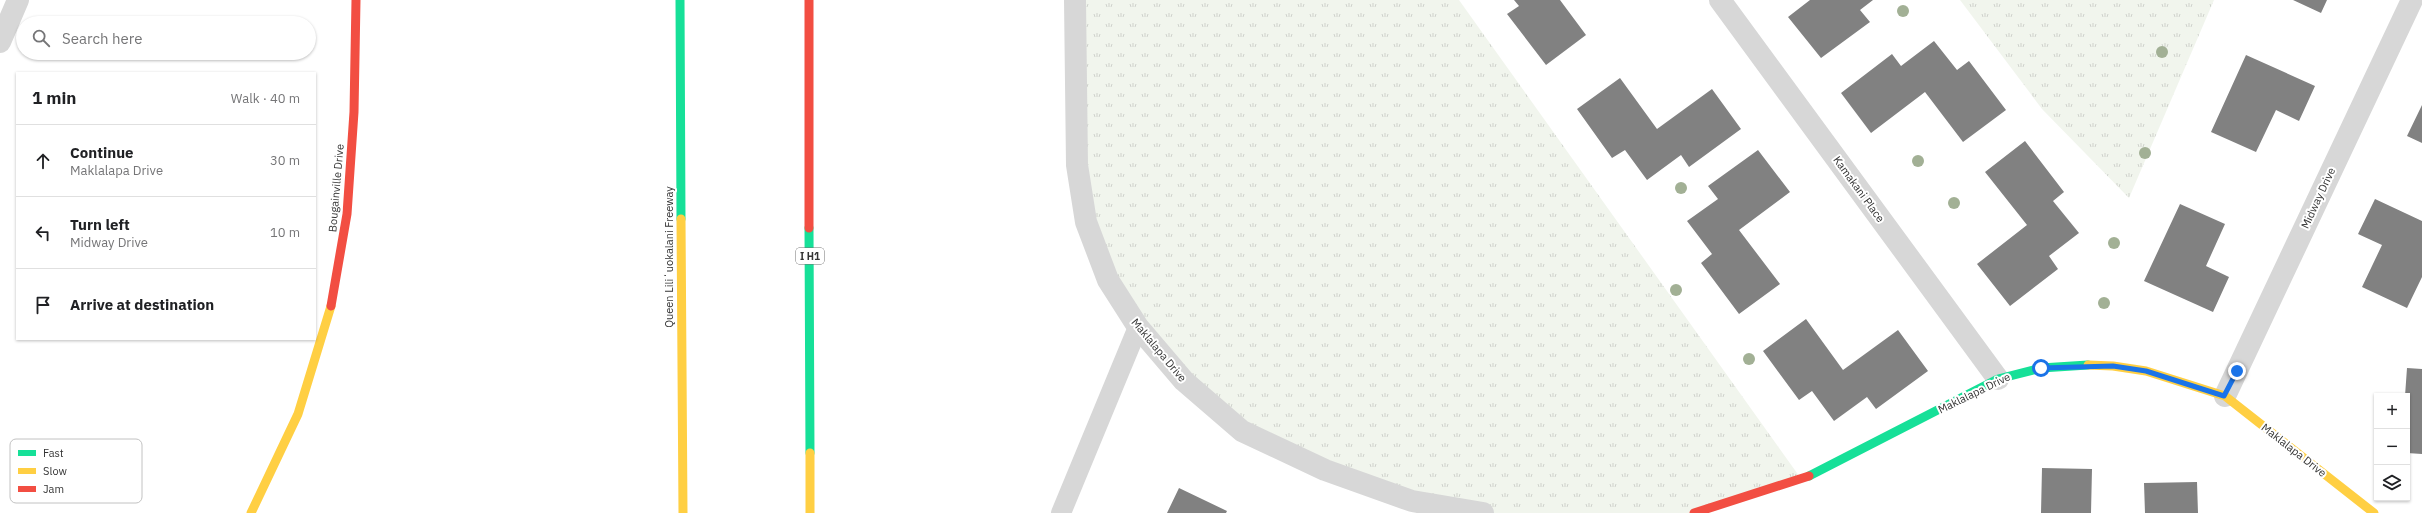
<!DOCTYPE html>
<meta charset="utf-8">
<style>
body{margin:0;font-family:"IBM Plex Sans",sans-serif;background:#f6f6f6;color:#202124}
.controls{position:absolute;right:12px;bottom:12px;display:grid;overflow:hidden;border-radius:0px;box-shadow:0 1px 3px #0004}
.controls button{width:36px;height:36px;display:grid;place-items:center;padding:0;border:0;border-bottom:1px solid #e0e0e0;background:#fff;color:#202124;font:20px sans-serif}
.stop{position:absolute;width:12px;height:12px;margin:-9px;border:3px solid #1a73e8;border-radius:50%;background:#fff}
.stop.end{background:#1a73e8;border-color:#fff;box-shadow:0 1px 4px #0008}
.list{margin:0;padding:0;list-style:none}
h2{display:flex;justify-content:space-between;align-items:center;height:52px;margin:0;padding:0 16px;font-size:17px}
h2 small{font-size:13px;font-weight:400;color:#757577}
.list li{display:grid;grid-template-columns:26px 1fr auto;gap:12px;align-items:center;box-sizing:border-box;height:72px;padding:0 16px;border-top:1px solid #e0e0e0}
.list b{display:block;font-size:15px;white-space:nowrap}
.list p{margin:0;font-size:13px;white-space:nowrap;color:#757577}
.list em{font-size:13px;font-style:normal;color:#757577}
.icon{flex:none;width:22px;height:22px;fill:none;stroke:currentColor;stroke-width:2;stroke-linecap:round;stroke-linejoin:round}
.map{position:relative;flex:none;width:2422px;height:513px;overflow:hidden}
.search{position:absolute;background:#fff;box-shadow:0 1px 3px #0004;left:16px;top:16px;width:300px;height:44px;display:flex;align-items:center;gap:10px;box-sizing:border-box;padding:0 14px;border-radius:22px;color:#757577;font-size:15px}
.panel{position:absolute;background:#fff;box-shadow:0 1px 3px #0004;left:16px;top:72px;width:300px;height:268px;border-radius:0px}
.map>svg:first-child{display:block}
.park{fill:url(#park-tufts)}
.building{fill:#818181}
.lines{fill:none;stroke-linecap:round;stroke-linejoin:round}
.lane{stroke:#d7d7d7;stroke-width:20}
.street{stroke:#d7d7d7;stroke-width:22}
.fast{stroke:#16e098;stroke-width:9}
.slow{stroke:#ffcf43;stroke-width:9}
.jam{stroke:#f24e42;stroke-width:9}
.tree{fill:#a2b095}
.route{stroke:#1a73e8;stroke-width:5}
.labels{text-anchor:middle;dominant-baseline:central;stroke-width:4;stroke-linejoin:round;paint-order:stroke}
.shield{fill:#fff;stroke:#707070;stroke-width:1}
.shield-label{font-size:10px;font-weight:bold;fill:#333}
.street-label{font-size:11px;fill:#333;stroke:#fff}
.key{fill:#fff;stroke:#c2c2c2;stroke-width:1}
.key-label{font-size:11px;fill:#333}
</style>
<div class="map">
<svg width="2422" height="513" viewBox="0 0 2422 513">
<defs>
<pattern id="park-tufts" width="24" height="20" patternUnits="userSpaceOnUse"><rect width="24" height="20" fill="#f1f5ed"/><path d="M3 7l-1-3M5 7V3M7 7l1-3M15 17l-1-3M17 17v-4M19 17l1-3" fill="none" stroke="#cfd2cc"/></pattern>
</defs>
<rect width="100%" height="100%" fill="#fff"/>
<path class="park" d="M1075,0H1459L1802,480L1696,513H1483L1412,501L1242,431L1138,327L1086,222Z
M1960,0H2214L2129,198L2042,109Z"/>
<path class="building" d="M1514,0H1560L1586,35L1546,65L1507,14L1519,6Z
M1810,0H1873L1860,10L1870,22L1821,58L1788,17Z
M2293,0H2327L2321,13Z
M1934,41L1957,70L1969,61L2006,110L1963,142L1925,92L1871,133L1841,93L1892,54L1901,66Z
M2246,55L2315,86L2299,121L2276,110L2256,152L2211,132Z
M1620,78L1657,129L1712,89L1741,129L1689,167L1681,155L1647,180L1625,150L1612,158L1577,109Z
M2422,105V143L2407,136Z
M2025,141L2064,192L2053,201L2079,233L2049,256L2058,269L2010,306L1977,264L2027,225L1985,172Z
M1758,150L1790,192L1739,230L1780,284L1739,314L1701,263L1712,254L1687,221L1718,199L1708,186Z
M2375,199L2422,221V277L2407,308L2362,287L2382,245L2358,234Z
M2180,204L2225,224L2206,266L2229,277L2213,312L2144,281Z
M1806,319L1843,370L1898,330L1928,371L1876,409L1867,397L1834,421L1812,391L1799,400L1763,351Z
M2407,368L2422,369V454L2407,453V396H2405Z
M2042,468L2092,469L2091,513H2041Z
M2197,482L2198,513H2145L2144,483Z
M1179,488L1227,511L1226,513H1167Z"/>
<g class="lines">
<path class="lane" d="M1061,513L1138,327"/>
<path class="street" d="M1075,0L1077,165L1086,222L1108,280L1138,327L1184,381L1242,431L1325,470L1412,501L1483,513
M1720,0L1998,379
M0,42L18,0
M2225,396L2412,0"/>
<path class="fast" d="M680,0L681,219
M809,228L810,453
M1809,476L1998,379L2041,368L2088,365"/>
<path class="slow" d="M681,219L683,513
M2088,365L2113,366L2146,371L2225,396L2374,513
M810,453V513
M251,513L298,414L331,306"/>
<path class="jam" d="M809,0V228
M331,306L347,214L354,112L356,0
M1694,513L1809,476"/>
</g>
<g class="tree">
<circle cx="1903" cy="11" r="6"/>
<circle cx="2162" cy="52" r="6"/>
<circle cx="2145" cy="153" r="6"/>
<circle cx="1918" cy="161" r="6"/>
<circle cx="1681" cy="188" r="6"/>
<circle cx="1954" cy="203" r="6"/>
<circle cx="2114" cy="243" r="6"/>
<circle cx="1676" cy="290" r="6"/>
<circle cx="2104" cy="303" r="6"/>
<circle cx="1749" cy="359" r="6"/>
</g>
<g class="lines">
<path class="route" d="M2041,368L2113,366L2146,371L2224,396L2237,371"/>
</g>
<g class="labels">
<rect class="shield" x="796" y="248" width="28" height="16" rx="3"/>
<g class="shield-label">
<text x="810" y="256">I H1</text>
</g>
<g class="street-label">
<text transform="translate(336 188) rotate(-85)">Bougainville Drive</text>
<text transform="translate(1859 189) rotate(54)">Kamakani Place</text>
<text transform="translate(2318 198) rotate(-65)">Midway Drive</text>
<text transform="translate(669 257) rotate(-90)">Queen Liliʻuokalani Freeway</text>
<text transform="translate(1159 350) rotate(50)">Maklalapa Drive</text>
<text transform="translate(1974 393) rotate(-26)">Maklalapa Drive</text>
<text transform="translate(2294 450) rotate(38)">Maklalapa Drive</text>
</g>
</g>
<rect x="10" y="439" width="132" height="64" rx="6" class="key"/>
<rect x="18" y="450" width="18" height="6" fill="#16e098"/>
<rect x="18" y="468" width="18" height="6" fill="#ffcf43"/>
<rect x="18" y="486" width="18" height="6" fill="#f24e42"/>
<g class="key-label">
<text x="43" y="457">Fast</text>
<text x="43" y="475">Slow</text>
<text x="43" y="493">Jam</text>
</g>
</svg>
<div class="controls">
<button>+</button>
<button>−</button>
<button><svg class="icon" aria-label="layers" viewBox="0 0 24 24"><path d="M12 4l9 5-9 5-9-5zM3 14l9 5 9-5"/></svg></button>
</div>
<div class="stop" style="left:2041px;top:368px"></div>
<div class="stop end" style="left:2237px;top:371px"></div>
<div class="search"><svg class="icon" aria-label="search" viewBox="0 0 24 24"><circle cx="10" cy="10" r="6"/><path d="M15 15l6 6"/></svg>Search here</div>
<section class="panel">
<h2>1 min<small>Walk · 40 m</small></h2>
<ul class="list">
<li><svg class="icon" aria-label="ahead" viewBox="0 0 24 24"><path d="M12 20V5M6 11l6-6 6 6"/></svg><div><b>Continue</b><p>Maklalapa Drive</p></div><em>30 m</em></li>
<li><svg class="icon" aria-label="left" viewBox="0 0 24 24"><path d="M17 20v-9H6M10 6l-5 5 5 5"/></svg><div><b>Turn left</b><p>Midway Drive</p></div><em>10 m</em></li>
<li><svg class="icon" aria-label="arrive" viewBox="0 0 24 24"><path d="M6 21V4h12l-3 4 3 4H6"/></svg><div><b>Arrive at destination</b></div></li>
</ul>
</section>
</div>
